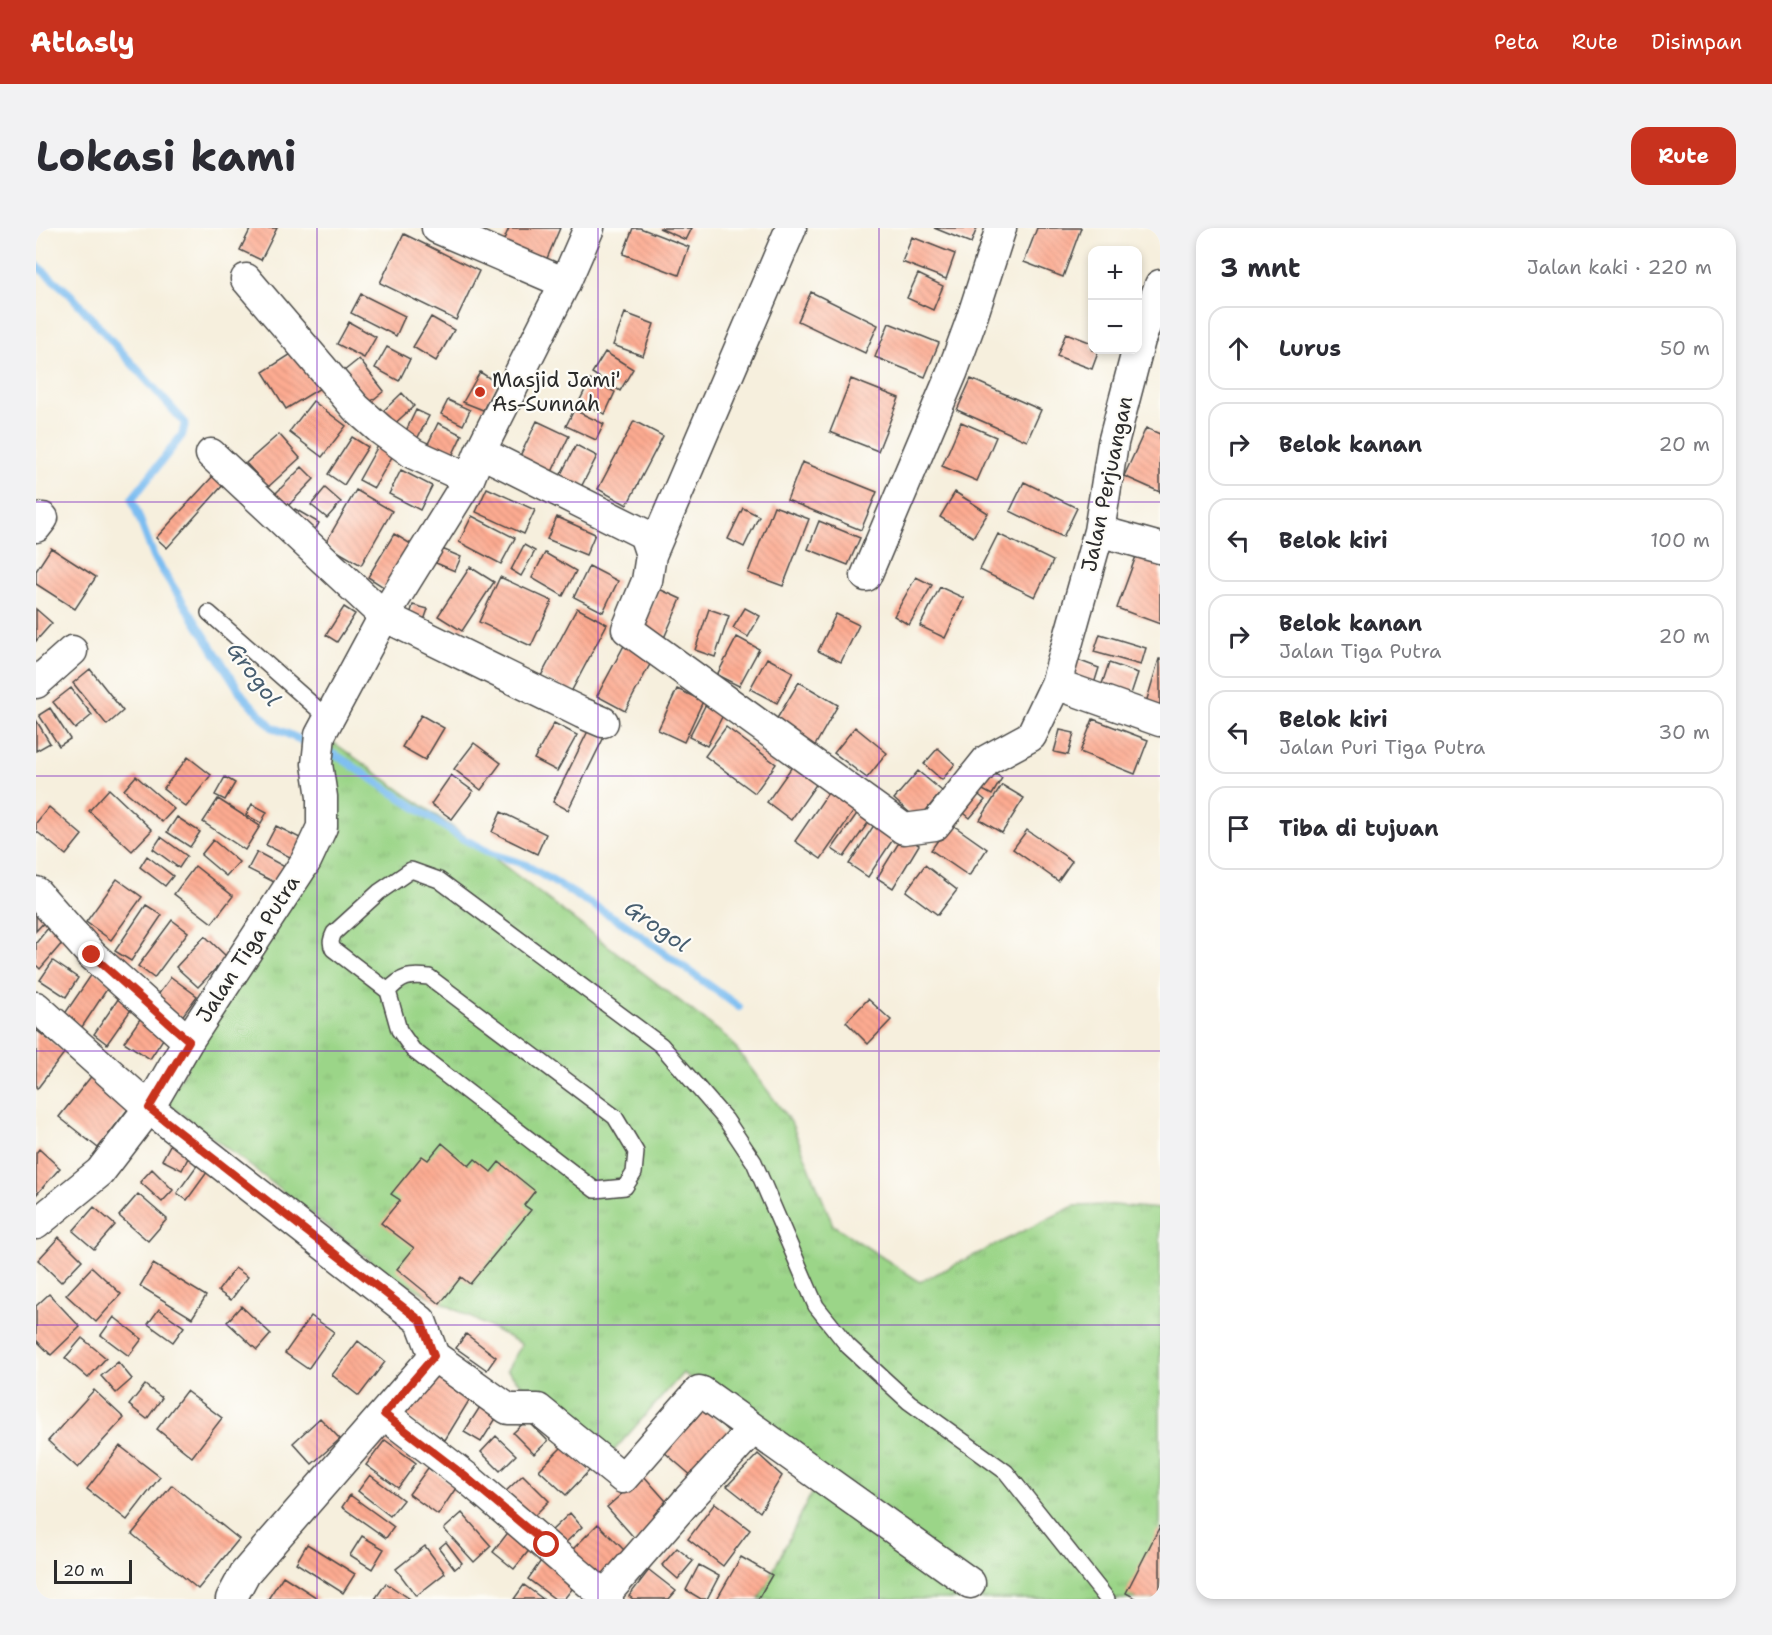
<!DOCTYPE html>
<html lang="id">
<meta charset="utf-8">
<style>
body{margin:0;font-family:"Shantell Sans",sans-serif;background:#f2f2f3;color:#2b2b33}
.controls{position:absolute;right:18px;top:18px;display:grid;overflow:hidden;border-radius:12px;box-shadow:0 3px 9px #0003}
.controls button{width:54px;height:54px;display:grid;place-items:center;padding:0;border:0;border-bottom:2px solid #e1e1e2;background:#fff;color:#2b2b33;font:30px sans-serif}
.scale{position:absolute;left:18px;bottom:15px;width:78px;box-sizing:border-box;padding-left:6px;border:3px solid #2b2b2b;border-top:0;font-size:16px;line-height:21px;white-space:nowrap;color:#2b2b2b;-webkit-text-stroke:4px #fdfcf7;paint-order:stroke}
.stop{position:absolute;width:18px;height:18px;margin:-14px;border:4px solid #c8321e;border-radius:50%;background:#fff}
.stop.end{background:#c8321e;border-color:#fff;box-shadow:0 2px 6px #0008}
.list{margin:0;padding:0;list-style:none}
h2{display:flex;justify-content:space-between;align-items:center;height:78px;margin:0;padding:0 24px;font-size:26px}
h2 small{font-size:20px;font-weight:400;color:#7c7c81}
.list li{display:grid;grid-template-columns:39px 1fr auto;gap:18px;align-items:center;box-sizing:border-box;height:84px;margin:0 12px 12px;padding:0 12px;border:2px solid #e1e1e2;border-radius:18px}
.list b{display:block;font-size:22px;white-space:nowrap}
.list p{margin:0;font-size:20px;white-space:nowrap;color:#7c7c81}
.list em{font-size:20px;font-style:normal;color:#7c7c81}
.icon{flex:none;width:33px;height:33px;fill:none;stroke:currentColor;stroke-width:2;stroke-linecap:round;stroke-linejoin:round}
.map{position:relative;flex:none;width:1124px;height:1371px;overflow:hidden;border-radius:18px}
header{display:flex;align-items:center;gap:36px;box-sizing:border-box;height:84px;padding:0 30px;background:#c8321e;color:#fff}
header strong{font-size:28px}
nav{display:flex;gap:33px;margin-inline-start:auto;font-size:21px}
.intro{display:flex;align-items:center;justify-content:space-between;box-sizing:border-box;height:144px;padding:0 36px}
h1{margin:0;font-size:42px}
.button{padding:15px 27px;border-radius:18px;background:#c8321e;color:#fff;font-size:21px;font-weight:700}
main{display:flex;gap:36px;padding:0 36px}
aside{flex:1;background:#fff;border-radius:18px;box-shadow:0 3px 9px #0003}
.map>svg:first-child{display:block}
.park{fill:url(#park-tufts);stroke:#63805a;stroke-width:1.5}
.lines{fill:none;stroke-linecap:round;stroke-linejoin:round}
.stream{stroke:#7bbdf1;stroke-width:8}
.building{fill:url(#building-back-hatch)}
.service-casing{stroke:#494846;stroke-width:18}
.minor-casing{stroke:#494846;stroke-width:33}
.service{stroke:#fff;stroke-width:15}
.minor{stroke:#fff;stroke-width:30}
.route{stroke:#c8321e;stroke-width:8}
.grid{fill:none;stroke:#7b2cbf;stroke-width:1.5;stroke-opacity:0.55}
.poi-dot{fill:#c8321e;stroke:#fdfcf7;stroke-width:2}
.labels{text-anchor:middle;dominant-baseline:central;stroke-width:4.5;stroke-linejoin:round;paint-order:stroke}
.poi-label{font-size:21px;fill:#2b2b2b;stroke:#fdfcf7;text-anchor:start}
.street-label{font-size:21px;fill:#2b2b2b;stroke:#fdfcf7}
.water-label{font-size:22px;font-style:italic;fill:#475e70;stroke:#fdfcf7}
</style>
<header>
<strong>Atlasly</strong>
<nav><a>Peta</a><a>Rute</a><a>Disimpan</a></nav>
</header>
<div class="intro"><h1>Lokasi kami</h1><a class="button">Rute</a></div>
<main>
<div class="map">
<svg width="1124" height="1371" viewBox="0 0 1124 1371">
<defs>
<pattern id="park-tufts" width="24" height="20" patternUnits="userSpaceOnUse" patternTransform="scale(1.5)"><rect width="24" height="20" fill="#9bd588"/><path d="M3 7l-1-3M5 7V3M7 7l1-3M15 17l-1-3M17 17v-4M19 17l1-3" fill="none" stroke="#86b776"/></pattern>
<pattern id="building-back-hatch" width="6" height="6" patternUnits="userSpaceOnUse" patternTransform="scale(1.5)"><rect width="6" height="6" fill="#fdab91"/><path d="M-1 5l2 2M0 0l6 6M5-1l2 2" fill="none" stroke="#d9937d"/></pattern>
</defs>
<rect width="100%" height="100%" fill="#fdfcf7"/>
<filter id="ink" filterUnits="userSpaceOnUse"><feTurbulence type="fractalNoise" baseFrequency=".0167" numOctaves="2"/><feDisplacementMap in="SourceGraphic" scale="12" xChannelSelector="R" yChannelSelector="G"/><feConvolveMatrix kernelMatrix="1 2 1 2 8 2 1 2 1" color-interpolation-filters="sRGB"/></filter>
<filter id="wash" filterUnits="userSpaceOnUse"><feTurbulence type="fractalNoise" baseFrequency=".008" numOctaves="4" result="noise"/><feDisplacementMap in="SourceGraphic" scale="24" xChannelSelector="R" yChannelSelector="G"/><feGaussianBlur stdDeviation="1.35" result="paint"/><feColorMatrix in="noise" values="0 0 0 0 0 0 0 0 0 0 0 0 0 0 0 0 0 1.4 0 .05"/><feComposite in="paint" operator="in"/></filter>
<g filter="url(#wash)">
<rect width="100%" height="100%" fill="#f6efdd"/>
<path class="park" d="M280,502L436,613L693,811L755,894L797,997L884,1054L1038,978L1077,977L1124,981V1371H723L785,1246L647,1145L566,1236L471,1142L486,1116L353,1047L220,942L131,875L279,612Z"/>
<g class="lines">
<path class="stream" d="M0,37L33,65L149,195L146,207L96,271L118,329L207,468L236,499L276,517
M290,523L303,529L424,609L456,626L488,636L587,695L703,779"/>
</g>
<g id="blocks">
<path class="building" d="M215,0H241L225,32L204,22Z
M473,0H524L509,35L466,16Z
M597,0H604L653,19L643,47L587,26Z
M623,0H656L650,12Z
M898,0H941L935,15Z
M1001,0H1045L1027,49L988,34Z
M368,6L443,43L420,92L344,55Z
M876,9L919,26L910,51L866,34Z
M882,46L907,58L897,82L871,70Z
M775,64L842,97L829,125L762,93Z
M325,66L369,88L360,108L315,85Z
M589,85L618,96L607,128L577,117Z
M395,89L418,102L400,133L377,119Z
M313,94L340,109L328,130L301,116Z
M853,95L903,115L889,149L839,129Z
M1030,105L1056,115V122H1063L1056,141L1021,128Z
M351,119L374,131L363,153L339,140Z
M263,121L286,159L250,181L227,144Z
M569,124L597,141L584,163L556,145Z
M323,131L348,163L333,175L308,143Z
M444,144L461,155L447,182L427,174Z
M815,151L863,170L842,223L794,204Z
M935,151L1005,182L991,213L921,182Z
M554,152L579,164L569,186L543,174Z
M366,165L378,178L355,199L344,186Z
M412,172L434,182L427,197L405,186Z
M277,173L310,198L286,229L253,204Z
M380,182L393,188L381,211L369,205Z
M538,182L568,196L560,212L530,198Z
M501,193L533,208L515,246L483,230Z
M598,193L627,208L591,277L562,261Z
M925,194L960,209L941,253L906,238Z
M402,195L426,207L414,232L390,220Z
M1110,200L1124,206V264L1088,248Z
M243,206L264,230L232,259L210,235Z
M316,209L332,219L308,257L292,246Z
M540,217L561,228L543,263L522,252Z
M342,218L357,227L338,260L323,252Z
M766,234L841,264L825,302L751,272Z
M266,239L278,251L250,280L238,267Z
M365,242L396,258L384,282L353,266Z
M178,247L188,256L131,320L120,310Z
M988,254L1041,280L1027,309L974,283Z
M289,260L305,274L291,290L275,277Z
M451,260L499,282L488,306L440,284Z
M320,262L356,283L325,337L289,316Z
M919,264L952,285L937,309L904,289Z
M738,278L773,291L747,358L712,345Z
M707,280L723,288L708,319L692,311Z
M259,281L283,295L276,307L252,293Z
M436,288L479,310L465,336L423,314Z
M521,289L559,306L550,327L511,311Z
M783,293L824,310L812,337L772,321Z
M358,306L375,316L349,360L332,349Z
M962,306L1017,333L999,369L944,342Z
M488,317L499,323L485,348L475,342Z
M15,320L60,349L39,381L0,356V343Z
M1103,320L1124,327V396L1081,380Z
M406,321L425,329L419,343L400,335Z
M509,325L540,343L527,368L496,350Z
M553,338L582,353L567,384L538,369Z
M434,339L458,354L426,403L402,388Z
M464,349L516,373L495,418L443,394Z
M880,349L896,357L873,397L858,388Z
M904,359L928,370L909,410L884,398Z
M623,361L645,371L628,410L606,400Z
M377,377L392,381L385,401L371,397Z
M308,379L319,386L301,414L290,407Z
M541,380L571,396L535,464L505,448Z
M709,380L724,388L712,409L697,400Z
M0,381L16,395L0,413Z
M673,381L693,388L679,429L659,422Z
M800,386L823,397L805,434L782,423Z
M1064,406L1110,420L1105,437L1058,424Z
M701,409L723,421L703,458L681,447Z
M591,412L619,427L589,483L561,468Z
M731,430L757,444L741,475L714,461Z
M1039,431L1063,440L1057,459L1032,450Z
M1123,431H1124V482L1109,478Z
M1073,435L1102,445L1094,469L1065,459Z
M54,441L87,483L71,497L37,455Z
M763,454L802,477L777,521L737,497Z
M35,460L56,487L39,501L17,474Z
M641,461L667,473L648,514L622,502Z
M670,476L688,485L671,518L653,509Z
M14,480L34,511L23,518L3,487Z
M385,487L408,500L389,532L366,519Z
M1057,491L1112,512L1099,546L1044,524Z
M0,492L14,515L0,523Z
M518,495L541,507L521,543L498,531Z
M690,499L740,536L719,565L669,528Z
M819,499L851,525L831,550L798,525Z
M553,501L568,509L532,582L517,574Z
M1024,502L1038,505L1032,527L1018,524Z
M438,515L465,535L445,562L418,541Z
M902,520L919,536L906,552L888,536Z
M152,529L175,547L150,579L127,561Z
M760,533L784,551L755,592L731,574Z
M882,543L906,563L882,592L858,571Z
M954,543L966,550L956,567L943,560Z
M415,547L437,563L416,591L395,576Z
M100,548L138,581L126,594L88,562Z
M189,549L199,555L189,572L179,567Z
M966,557L988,570L966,605L944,592Z
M796,559L822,577L785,631L759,613Z
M73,561L116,602L96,623L53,583Z
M938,563L949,572L934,590L923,581Z
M182,571L224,598L209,622L167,594Z
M216,576L231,584L225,595L210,587Z
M827,577L839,585L808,629L796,621Z
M13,579L46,607L30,627L0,603V595Z
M465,584L510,606L501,626L456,604Z
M141,589L164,604L154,619L131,604Z
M840,594L860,607L832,649L813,636Z
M914,595L951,621L933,648L895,622Z
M240,598L268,612L258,631L230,617Z
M991,602L1036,633L1022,653L977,621Z
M867,608L883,617L857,660L841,650Z
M125,609L151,628L143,640L117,621Z
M177,612L203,634L190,648L165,627Z
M221,624L249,639L240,655L212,641Z
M111,628L137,648L129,658L104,639Z
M889,637L921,662L902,687L870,663Z
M159,638L197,668L176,695L138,666Z
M81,651L106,669L75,712L50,694Z
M110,677L126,687L95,733L79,723Z
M0,681L11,691L0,703Z
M136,692L152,704L118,750L102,738Z
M17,694L33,707L4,741L0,737V715Z
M169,708L191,729L162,759L140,739Z
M17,733L42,750L30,769L4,752Z
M58,743L75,755L46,799L28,787Z
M135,749L161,768L145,790L119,771Z
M87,764L101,773L71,816L58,806Z
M832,771L855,792L832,816L810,794Z
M106,788L131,805L114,831L88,814Z
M0,802L29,824L1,861L0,859Z
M61,841L99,872L62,920L23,889Z
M139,908L158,918L146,942L126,932Z
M406,915L433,938L439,931L455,944L463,934L499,963L488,977L495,982L434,1056L425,1049L404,1076L361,1041L378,1020L345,995L364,972L355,966L386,928L392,932Z
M3,921L24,940L0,967V925Z
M167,929L177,936L151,972L141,965Z
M116,941L137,962L126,974L104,954Z
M102,966L131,991L112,1013L83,988Z
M58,979L79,997L58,1021L37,1003Z
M23,1009L46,1032L25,1054L2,1032Z
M117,1036L170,1068L156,1090L104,1058Z
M56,1039L85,1066L60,1094L30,1067Z
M199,1040L212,1049L195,1072L182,1063Z
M13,1066L44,1099L15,1127L0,1112V1078Z
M205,1078L235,1106L221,1122L191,1094Z
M123,1081L148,1099L137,1114L112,1096Z
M275,1088L298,1104L272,1141L249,1125Z
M78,1089L106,1111L93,1128L65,1107Z
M430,1106L460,1129L451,1142L420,1120Z
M46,1110L70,1130L52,1150L29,1130Z
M322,1113L349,1134L323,1168L296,1147Z
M82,1134L96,1151L80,1165L65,1148Z
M394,1139L437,1166L409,1212L366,1185Z
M109,1157L126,1170L111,1191L93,1177Z
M58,1162L88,1190L42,1240L12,1213Z
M150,1163L186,1190L156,1229L121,1201Z
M449,1171L466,1181L445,1214L428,1204Z
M659,1173L703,1213L665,1256L620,1217Z
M284,1190L304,1211L276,1236L257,1215Z
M491,1192L512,1213L498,1226L477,1205Z
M460,1208L480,1227L464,1243L445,1224Z
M349,1212L380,1235L362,1260L330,1237Z
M528,1217L554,1242L530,1267L503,1242Z
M84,1218L124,1249L91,1292L51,1261Z
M722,1226L746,1248L724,1284L691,1258Z
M392,1240L420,1260L402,1287L373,1266Z
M334,1247L367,1272L354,1288L322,1263Z
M487,1247L513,1273L495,1291L469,1264Z
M607,1247L637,1281L601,1313L571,1279Z
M136,1257L203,1311L162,1361L96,1306Z
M314,1267L358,1299L350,1310L306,1279Z
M679,1275L714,1302L687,1338L652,1311Z
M426,1285L455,1318L438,1334L408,1301Z
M534,1285L546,1299L527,1317L514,1304Z
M562,1296L593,1327L563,1358L532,1326Z
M1124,1298V1371H1101L1090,1365Z
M474,1302L495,1320L478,1341L457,1324Z
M326,1308L348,1321L336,1341L314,1327Z
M410,1314L426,1335L419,1341L403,1320Z
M271,1316L319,1346L307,1365L260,1335Z
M389,1318L409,1345L380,1368L360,1341Z
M641,1320L657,1333L642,1351L626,1337Z
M705,1329L736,1347L722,1371H681Z
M507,1330L541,1355L528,1371H519L492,1351Z
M663,1337L683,1348L671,1371H665L650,1362Z
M613,1342L640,1363L633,1371H597L593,1368Z
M247,1348L283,1371H232Z
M350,1355L374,1371H339Z
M488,1357L507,1371H478Z"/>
</g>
</g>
<g filter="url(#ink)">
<use href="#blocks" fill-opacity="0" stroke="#494846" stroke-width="1.5"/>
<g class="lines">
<g class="service-casing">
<path id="service" d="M173,385L293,491
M352,763C366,748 373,747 393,749L579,889L600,924L598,945L589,959L559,962L377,822L363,802L352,763L297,721C294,715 295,711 298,705L343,664L375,642L403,652L625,817L690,892L718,934L780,1078L812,1118L873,1174L970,1244L1071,1371"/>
</g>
<g class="minor-casing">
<path id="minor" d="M401,0L529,55
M210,51L320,180L345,202L378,226L433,251
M444,224L608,306L615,327L611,353L591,401L868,601L899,597L951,532L995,508L1020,456L1063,303L1077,215L1104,112L1124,57
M175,226L348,388L546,485L567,494
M0,299L7,290
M1063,303L1124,320
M615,327L755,0
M830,348L916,145L934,96L965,0
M0,455L36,423
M1020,456L1124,493
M0,664L56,727L152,813
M0,779L113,880L385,1093L398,1128L209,1345L195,1371
M0,996L64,944L113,880L152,813L270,633L286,599V569L281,536L284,507L348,388L433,251L444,224L529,55L553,0
M398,1128L472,1181H502L587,1250L663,1163L666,1164L934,1355
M348,1186L430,1249L572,1371
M568,1368L649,1275L717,1201"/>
</g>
<use href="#service" class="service"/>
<use href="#minor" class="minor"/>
</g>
</g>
<g class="lines" filter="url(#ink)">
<path class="route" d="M56,727L153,813L113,880L385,1093L398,1128L348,1186L430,1249L511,1317"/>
</g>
<path class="grid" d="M281,0V1371M562,0V1371M843,0V1371M0,274H1124M0,548H1124M0,823H1124M0,1097H1124"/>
<circle class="poi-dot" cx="444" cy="164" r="6"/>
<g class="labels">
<g class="poi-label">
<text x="456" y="152">Masjid Jami'<tspan x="456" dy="24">As-Sunnah</tspan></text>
</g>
<g class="street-label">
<text transform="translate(1071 256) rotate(-78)">Jalan Perjuangan</text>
<text transform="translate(212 721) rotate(-57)">Jalan Tiga Putra</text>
</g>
<g class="water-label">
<text transform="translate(218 446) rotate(53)">Grogol</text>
<text transform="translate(621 698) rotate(35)">Grogol</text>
</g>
</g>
</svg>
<div class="controls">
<button>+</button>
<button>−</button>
</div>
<div class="scale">20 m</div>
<div class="stop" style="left:511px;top:1317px"></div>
<div class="stop end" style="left:56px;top:727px"></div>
</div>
<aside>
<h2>3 mnt<small>Jalan kaki · 220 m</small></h2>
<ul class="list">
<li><svg class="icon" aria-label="ahead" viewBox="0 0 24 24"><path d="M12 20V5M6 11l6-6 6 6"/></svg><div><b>Lurus</b></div><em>50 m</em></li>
<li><svg class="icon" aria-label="right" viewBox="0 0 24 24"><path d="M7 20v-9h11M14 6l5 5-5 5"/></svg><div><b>Belok kanan</b></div><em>20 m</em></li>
<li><svg class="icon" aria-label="left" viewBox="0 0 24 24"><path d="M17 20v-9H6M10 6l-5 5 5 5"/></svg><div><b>Belok kiri</b></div><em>100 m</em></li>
<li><svg class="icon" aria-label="right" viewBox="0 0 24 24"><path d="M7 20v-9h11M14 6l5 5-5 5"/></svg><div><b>Belok kanan</b><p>Jalan Tiga Putra</p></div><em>20 m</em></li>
<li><svg class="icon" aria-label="left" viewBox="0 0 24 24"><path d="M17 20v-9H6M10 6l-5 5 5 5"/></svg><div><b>Belok kiri</b><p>Jalan Puri Tiga Putra</p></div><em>30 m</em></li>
<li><svg class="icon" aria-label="arrive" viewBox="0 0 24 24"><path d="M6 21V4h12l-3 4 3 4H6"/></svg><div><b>Tiba di tujuan</b></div></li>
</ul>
</aside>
</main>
